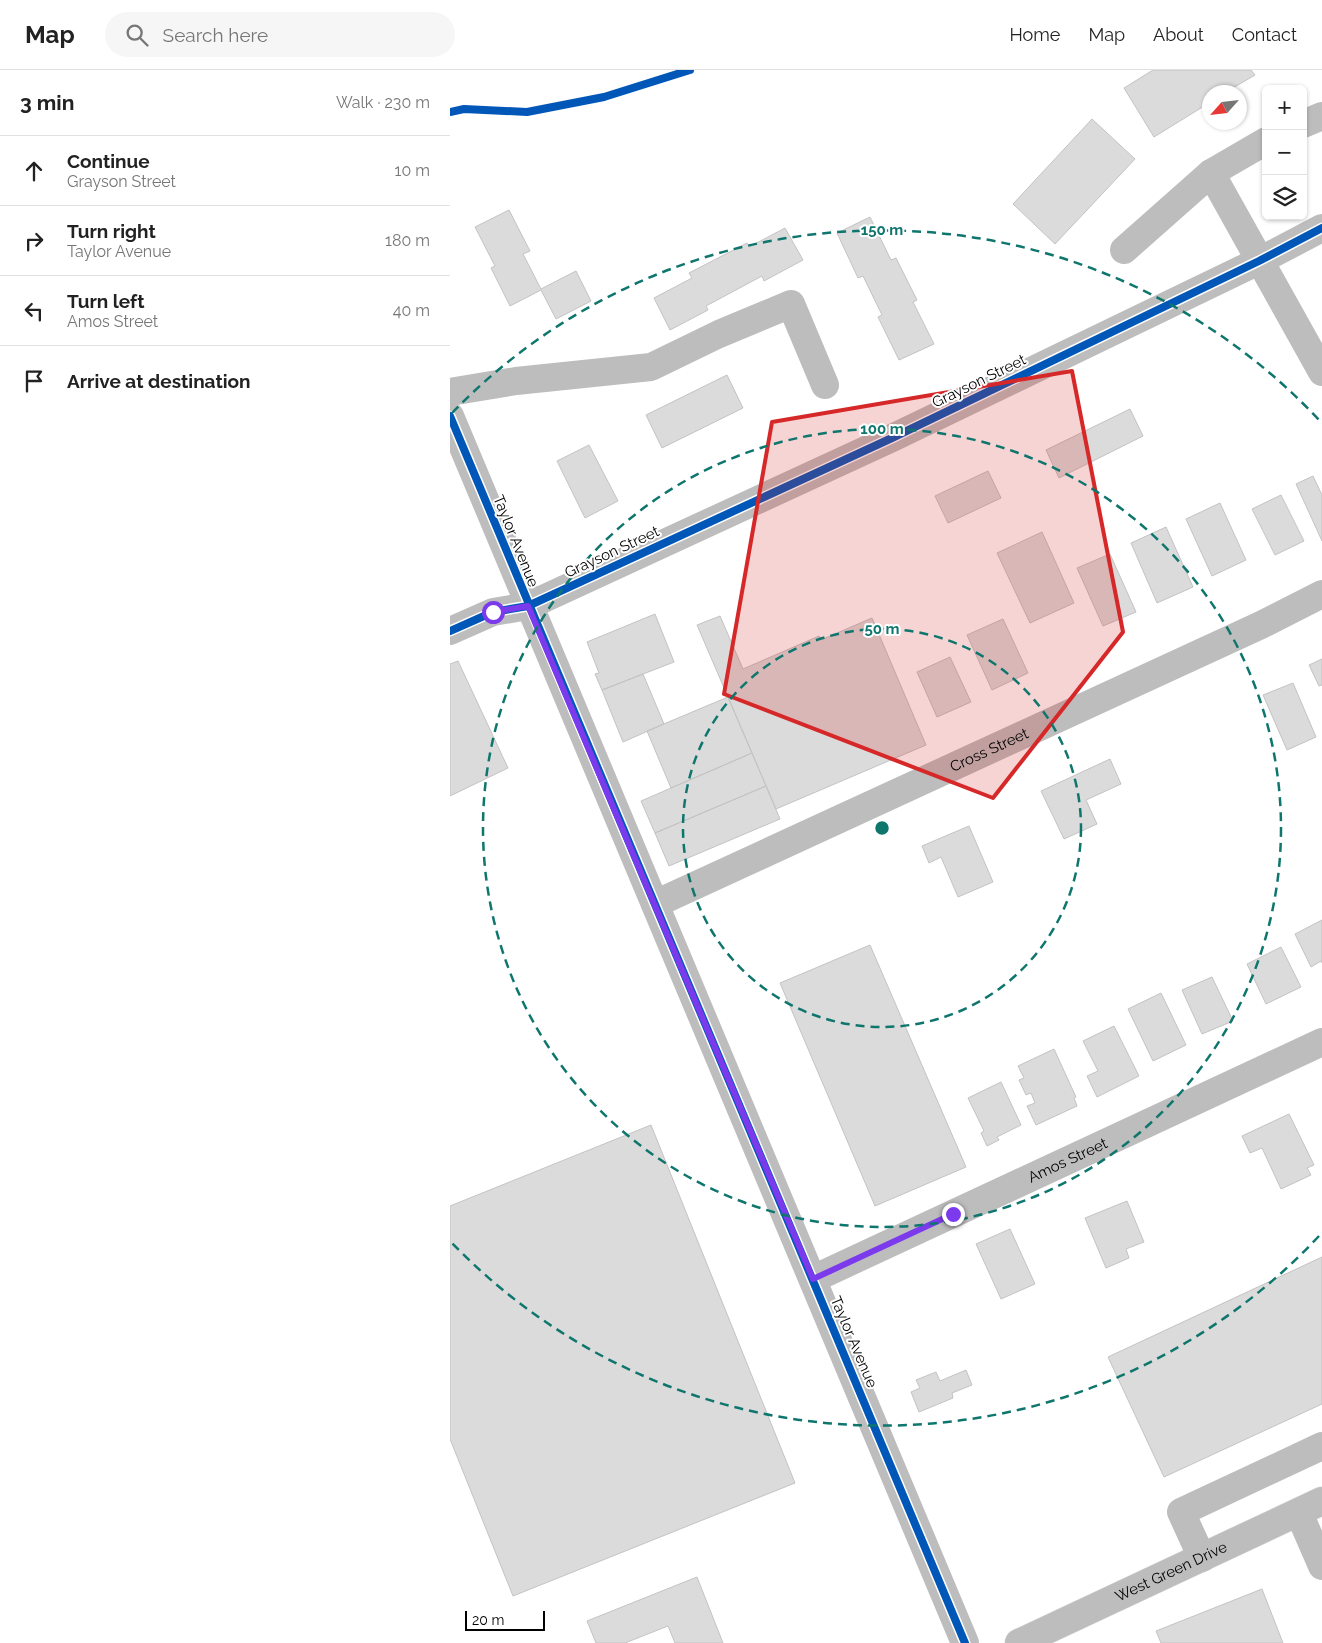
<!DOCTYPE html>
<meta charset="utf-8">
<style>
body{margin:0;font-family:Raleway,sans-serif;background:#f6f6f6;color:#222}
.controls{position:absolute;right:15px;top:15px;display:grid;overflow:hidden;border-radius:8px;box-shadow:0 1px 4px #0004}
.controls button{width:45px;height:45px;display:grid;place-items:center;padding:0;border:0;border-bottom:1px solid #e0e0e0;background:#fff;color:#222;font:25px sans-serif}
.compass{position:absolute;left:752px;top:15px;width:45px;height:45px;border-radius:50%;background:#fff;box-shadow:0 1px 4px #0004;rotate:243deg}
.scale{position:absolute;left:15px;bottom:12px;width:80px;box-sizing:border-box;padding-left:5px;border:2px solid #000;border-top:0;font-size:14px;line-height:18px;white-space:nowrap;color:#000;-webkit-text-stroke:4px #fff;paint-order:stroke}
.stop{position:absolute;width:15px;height:15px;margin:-11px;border:4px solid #7c3aed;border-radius:50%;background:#fff}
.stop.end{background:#7c3aed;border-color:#fff;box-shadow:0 1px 5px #0008}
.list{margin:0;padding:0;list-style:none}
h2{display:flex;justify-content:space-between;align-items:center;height:65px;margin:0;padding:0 20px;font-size:21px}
h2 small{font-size:16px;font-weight:400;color:#767676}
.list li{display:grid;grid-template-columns:32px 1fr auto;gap:15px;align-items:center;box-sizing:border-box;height:70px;padding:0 20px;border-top:1px solid #e0e0e0}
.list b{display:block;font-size:19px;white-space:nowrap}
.list p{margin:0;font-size:16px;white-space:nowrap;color:#767676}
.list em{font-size:16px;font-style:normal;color:#767676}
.icon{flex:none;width:28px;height:28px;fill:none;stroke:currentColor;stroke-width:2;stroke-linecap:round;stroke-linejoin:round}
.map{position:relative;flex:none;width:872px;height:1573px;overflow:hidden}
header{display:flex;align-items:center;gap:30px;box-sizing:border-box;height:70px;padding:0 25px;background:#fff;border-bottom:1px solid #e0e0e0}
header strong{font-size:24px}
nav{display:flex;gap:28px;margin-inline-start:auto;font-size:18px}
.search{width:350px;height:45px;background:#f6f6f6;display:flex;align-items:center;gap:12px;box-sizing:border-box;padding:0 18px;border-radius:28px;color:#767676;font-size:19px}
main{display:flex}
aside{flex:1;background:#fff}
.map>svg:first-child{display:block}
.building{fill:#dbdbdb;stroke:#c3c3c3}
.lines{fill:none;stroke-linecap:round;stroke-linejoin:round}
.major-casing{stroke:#dbdbdb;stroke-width:29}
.minor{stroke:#bdbdbd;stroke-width:28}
.major{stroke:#bdbdbd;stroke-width:28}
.cycleway-casing{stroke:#fff;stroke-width:11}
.cycleway{stroke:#0057b8;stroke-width:8}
.route{stroke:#7c3aed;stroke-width:6}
.marked{fill:#d62828;fill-opacity:0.2;stroke:#d62828;stroke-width:4;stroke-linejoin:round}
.ring{fill:none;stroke:#0f766e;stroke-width:2.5;stroke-dasharray:9 6}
.labels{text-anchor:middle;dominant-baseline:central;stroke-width:4;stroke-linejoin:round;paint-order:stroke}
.street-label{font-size:15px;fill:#000;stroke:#fff}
.centre{fill:#0f766e;stroke:#fff;stroke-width:2.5}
.ring-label{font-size:15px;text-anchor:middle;font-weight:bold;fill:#0f766e;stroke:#fff;stroke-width:4;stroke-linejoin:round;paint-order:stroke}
</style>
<header>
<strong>Map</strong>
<div class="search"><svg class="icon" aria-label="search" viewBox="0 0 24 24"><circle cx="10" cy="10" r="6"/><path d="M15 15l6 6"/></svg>Search here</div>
<nav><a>Home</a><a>Map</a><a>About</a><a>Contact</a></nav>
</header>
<main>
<aside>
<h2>3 min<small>Walk · 230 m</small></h2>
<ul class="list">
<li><svg class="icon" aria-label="ahead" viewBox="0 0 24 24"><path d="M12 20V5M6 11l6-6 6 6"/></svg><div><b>Continue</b><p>Grayson Street</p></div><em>10 m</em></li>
<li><svg class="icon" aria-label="right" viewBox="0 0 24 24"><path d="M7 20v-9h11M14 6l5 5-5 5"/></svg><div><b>Turn right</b><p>Taylor Avenue</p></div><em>180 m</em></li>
<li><svg class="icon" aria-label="left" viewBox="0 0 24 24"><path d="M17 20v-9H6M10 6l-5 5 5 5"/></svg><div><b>Turn left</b><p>Amos Street</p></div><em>40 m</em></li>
<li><svg class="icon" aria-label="arrive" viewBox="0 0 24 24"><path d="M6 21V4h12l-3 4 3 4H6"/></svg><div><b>Arrive at destination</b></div></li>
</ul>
</aside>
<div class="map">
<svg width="872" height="1573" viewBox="0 0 872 1573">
<rect width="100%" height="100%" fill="#fff"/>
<path class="building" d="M703,0H801L805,5L776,22H759V33L704,67L674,18Z
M642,49L685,89L605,174L563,134Z
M59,140L80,181L73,184L91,219L126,201L141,231L106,249L91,220L60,236L41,198L45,196L25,157Z
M420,147L441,190L446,188L467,230L463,232L484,274L449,290L428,247L432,245L413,206L408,208L387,163Z
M335,158L353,190L314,211L312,206L256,236L258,240L220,260L204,228L242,208L239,203L297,173L299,177Z
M277,305L293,338L212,378L196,345Z
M680,339L693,366L609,408L596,380Z
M139,375L168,431L135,448L107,391Z
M538,401L551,428L498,453L485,426Z
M863,406L872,425V471L846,414Z
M831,425L854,471L825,485L802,439Z
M770,433L796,490L762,506L736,449Z
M716,457L743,517L707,533L681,473Z
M592,462L624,533L580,553L547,483Z
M660,484L686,542L653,556L627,498Z
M205,544L224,592L152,620L145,604L149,603L137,572Z
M270,546L293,599L369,566L371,570L422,548L476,675L326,739L247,555Z
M553,549L578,603L542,620L517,565Z
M500,587L521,632L487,647L467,602Z
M872,589V615L869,616L859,595Z
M8,591L58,698L0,726V594Z
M193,604L214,654L173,672L152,620Z
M843,613L866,667L837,680L813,625Z
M278,627L302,683L221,718L197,661Z
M302,683L316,716L205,763L191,731Z
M660,689L671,714L636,730L647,754L614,769L591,721Z
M316,716L330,749L219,796L205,763Z
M519,756L543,812L508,827L491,787L479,793L472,776Z
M872,850V893L871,891L861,897L845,864Z
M420,875L516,1097L425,1136L330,913Z
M831,877L851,917L816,934L797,894Z
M762,907L783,951L752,964L732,920Z
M711,923L736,975L703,991L678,939Z
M664,956L689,1006L647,1027L637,1006L648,1001L633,971Z
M604,979L626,1027L624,1028L627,1036L586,1055L577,1036L585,1033L581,1023L576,1025L569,1010L574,1008L568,996Z
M551,1012L571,1055L547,1067L549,1070L537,1076L531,1063L534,1061L518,1028Z
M839,1044L864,1095L857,1098L861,1105L831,1119L812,1078L800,1083L792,1066Z
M201,1055L345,1413L63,1526L0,1369V1136Z
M677,1131L694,1172L676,1179L679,1188L656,1198L635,1148Z
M560,1159L585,1214L551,1229L526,1174Z
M872,1187V1334L714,1407L658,1287Z
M516,1300L522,1315L502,1323L503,1328L469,1342L461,1322L470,1318L466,1310L486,1302L490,1311Z
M247,1507L273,1573H225L218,1556L175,1573H146L137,1551Z
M812,1519L833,1573H711L706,1561Z"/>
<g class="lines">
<g class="major-casing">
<g id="major">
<path id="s3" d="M569,1573L872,1431"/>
</g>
</g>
<g class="minor">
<path d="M853,54L872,46"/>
<path d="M761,103L872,302"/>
<path d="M674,180L761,103L816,71"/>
<path d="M0,322L66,311L201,297L269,264L341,234L375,315"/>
<path d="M0,346L515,1573"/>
<path d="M0,561L43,542L78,536L442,368L809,191L872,158"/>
<path id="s1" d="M205,834L811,555L872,524"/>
<path id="s2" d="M363,1209L872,972"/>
<path d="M849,1443L872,1496"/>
<path d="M752,1488L731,1442L872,1376"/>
</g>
<use href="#major" class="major"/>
<g class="cycleway-casing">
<path id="cycleway" d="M0,42L14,39L77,42L154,27L240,0
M0,346L515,1573
M0,561L43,542L78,536L442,368L809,191L872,158"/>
</g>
<use href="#cycleway" class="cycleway"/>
</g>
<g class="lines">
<path class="route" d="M43,542L78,536L363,1209L503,1144"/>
</g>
<path class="marked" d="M622,301L673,562L543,728L274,624L322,352Z"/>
<g class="ring">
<circle cx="432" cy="758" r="199"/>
<circle cx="432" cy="758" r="399"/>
<path d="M869 1166A598 598 0 0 1 2 1173M2 343A598 598 0 0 1 869 350"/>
</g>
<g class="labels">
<g class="street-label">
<text transform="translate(529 311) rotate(-26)">Grayson Street</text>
<text transform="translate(66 471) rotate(68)">Taylor Avenue</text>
<text transform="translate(162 482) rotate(-25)">Grayson Street</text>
<text stroke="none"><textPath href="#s1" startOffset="368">Cross Street</textPath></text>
<text stroke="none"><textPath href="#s2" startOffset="281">Amos Street</textPath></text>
<text transform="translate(404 1272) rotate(67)">Taylor Avenue</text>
<text stroke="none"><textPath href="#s3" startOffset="168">West Green Drive</textPath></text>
</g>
</g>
<circle cx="432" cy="758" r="8" class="centre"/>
<g class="ring-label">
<text x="432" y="165">150 m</text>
<text x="432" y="364">100 m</text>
<text x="432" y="564">50 m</text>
</g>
</svg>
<div class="controls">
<button>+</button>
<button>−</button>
<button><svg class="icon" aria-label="layers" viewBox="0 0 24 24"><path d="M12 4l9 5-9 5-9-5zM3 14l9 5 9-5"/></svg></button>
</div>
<svg class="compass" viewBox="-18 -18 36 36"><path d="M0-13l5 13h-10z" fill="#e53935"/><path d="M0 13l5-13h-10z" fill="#767676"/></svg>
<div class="scale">20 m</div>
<div class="stop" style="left:43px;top:542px"></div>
<div class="stop end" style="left:503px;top:1144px"></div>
</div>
</main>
